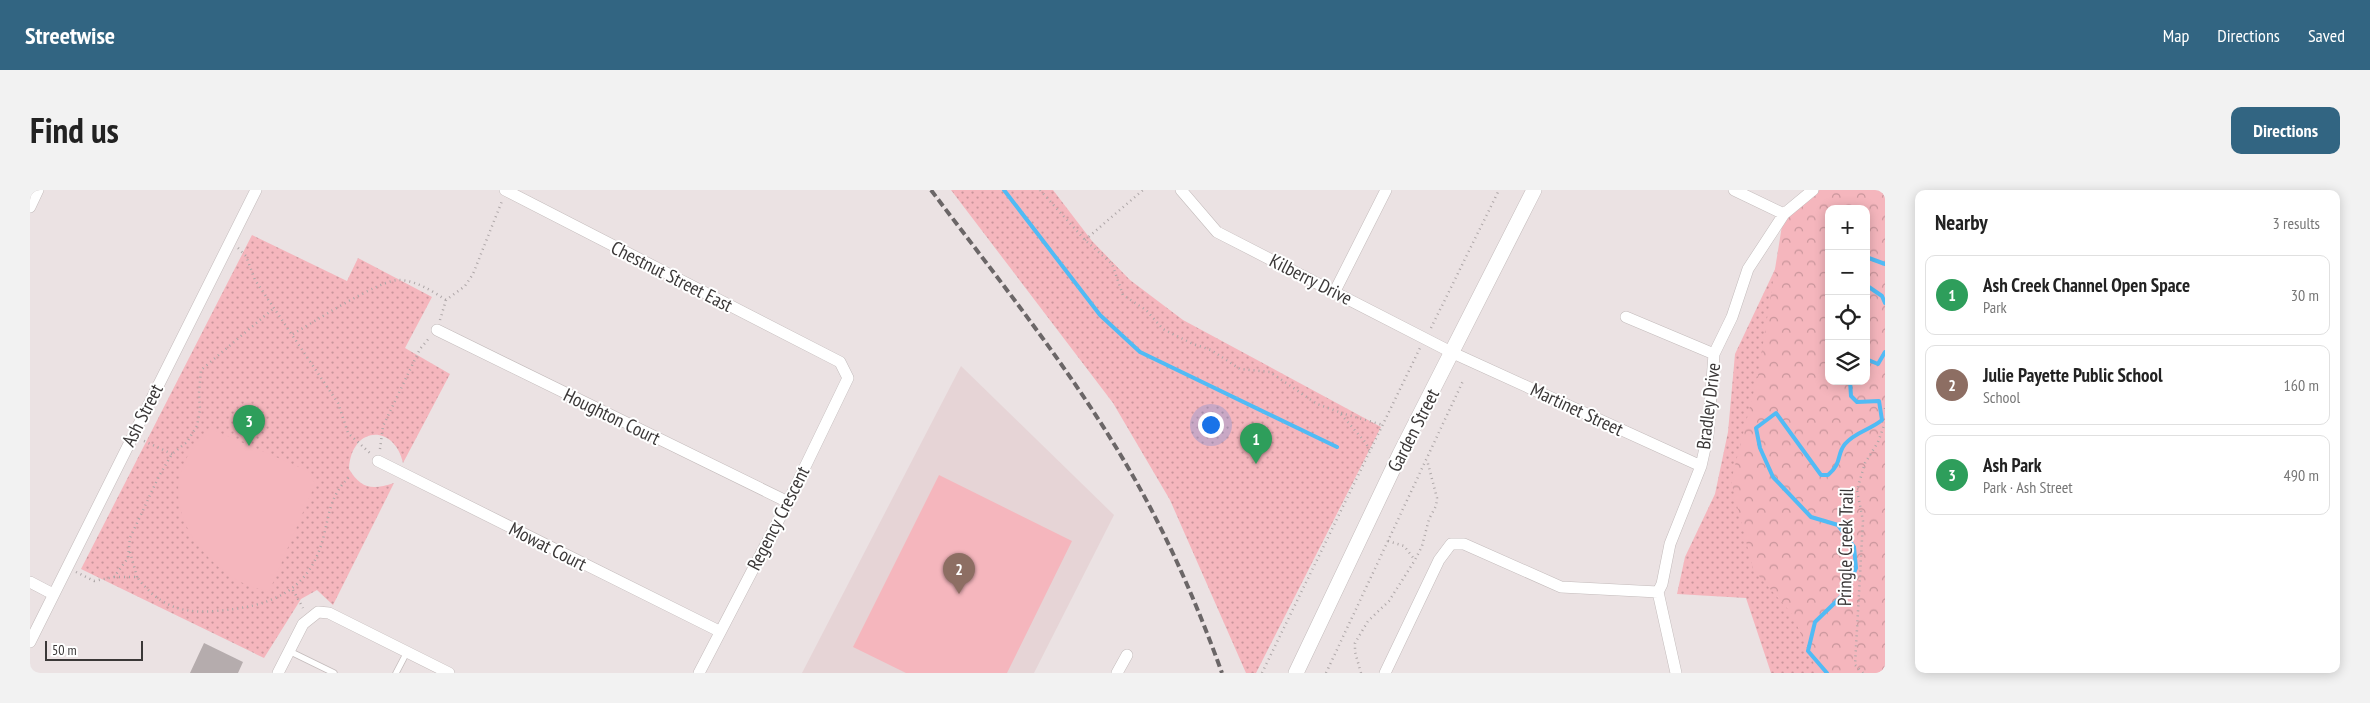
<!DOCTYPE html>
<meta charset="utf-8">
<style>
body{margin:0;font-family:"PT Sans Narrow",sans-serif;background:#f2f2f2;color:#222}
.controls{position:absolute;right:15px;top:15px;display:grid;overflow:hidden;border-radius:10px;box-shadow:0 2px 12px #0003}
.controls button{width:45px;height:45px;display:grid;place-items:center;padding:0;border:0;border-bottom:1px solid #e0e0e0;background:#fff;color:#222;font:25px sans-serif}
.scale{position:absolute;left:15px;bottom:12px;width:98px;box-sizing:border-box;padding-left:5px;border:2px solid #3b3838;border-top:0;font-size:14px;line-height:18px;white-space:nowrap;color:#3b3838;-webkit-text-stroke:4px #fff;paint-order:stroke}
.you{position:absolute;left:1180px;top:234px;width:18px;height:18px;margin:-12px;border:4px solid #fff;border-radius:50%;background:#1a73e8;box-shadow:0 0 0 8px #1a73e833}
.badge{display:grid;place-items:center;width:32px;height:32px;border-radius:50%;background:#326582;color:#fff;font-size:16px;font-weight:700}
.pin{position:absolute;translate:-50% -41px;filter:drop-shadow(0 1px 2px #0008)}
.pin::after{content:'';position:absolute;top:26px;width:18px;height:15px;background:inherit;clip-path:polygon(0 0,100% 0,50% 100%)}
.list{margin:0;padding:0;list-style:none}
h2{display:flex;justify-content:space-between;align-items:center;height:65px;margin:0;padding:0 20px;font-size:21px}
h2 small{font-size:16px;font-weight:400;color:#767676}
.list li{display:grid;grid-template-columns:32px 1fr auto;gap:15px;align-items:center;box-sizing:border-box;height:80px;margin:0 10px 10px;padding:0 10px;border:1px solid #e0e0e0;border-radius:10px}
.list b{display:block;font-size:19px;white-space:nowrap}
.list p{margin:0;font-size:16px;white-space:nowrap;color:#767676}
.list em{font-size:16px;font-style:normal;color:#767676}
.icon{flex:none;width:28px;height:28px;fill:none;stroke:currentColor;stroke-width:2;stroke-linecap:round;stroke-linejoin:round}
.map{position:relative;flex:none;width:1855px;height:483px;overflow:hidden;border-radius:10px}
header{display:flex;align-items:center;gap:30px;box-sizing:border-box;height:70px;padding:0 25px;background:#326582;color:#fff}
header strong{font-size:24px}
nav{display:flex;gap:28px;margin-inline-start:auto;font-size:18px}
.intro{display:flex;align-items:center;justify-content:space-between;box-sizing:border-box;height:120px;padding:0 30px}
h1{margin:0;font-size:35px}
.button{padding:12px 22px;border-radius:10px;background:#326582;color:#fff;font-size:18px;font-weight:700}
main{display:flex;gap:30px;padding:0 30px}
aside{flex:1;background:#fff;border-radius:10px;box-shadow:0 2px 12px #0003}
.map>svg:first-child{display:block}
.built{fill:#e6d4d6}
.grass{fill:url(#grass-dots)}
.forest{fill:url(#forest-crowns);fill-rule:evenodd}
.pitch{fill:#f5b6bd}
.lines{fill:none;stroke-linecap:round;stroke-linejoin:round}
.stream{stroke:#51bbf5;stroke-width:4}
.building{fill:#b5acad}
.service-casing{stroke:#c3bbbb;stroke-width:7}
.minor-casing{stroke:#c3bbbb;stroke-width:12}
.tertiary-casing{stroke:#c3bbbb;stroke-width:16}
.path{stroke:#ada6a7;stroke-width:2.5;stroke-dasharray:1 4;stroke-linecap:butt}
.service{stroke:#fff;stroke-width:5.5}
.minor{stroke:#fff;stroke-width:11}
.tertiary{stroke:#fff;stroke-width:15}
.rail{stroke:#6b6667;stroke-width:4;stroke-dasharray:8 4;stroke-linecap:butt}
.labels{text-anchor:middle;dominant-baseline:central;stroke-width:4;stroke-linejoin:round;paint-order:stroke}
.street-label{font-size:19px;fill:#3b3838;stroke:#fff}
</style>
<header>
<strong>Streetwise</strong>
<nav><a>Map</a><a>Directions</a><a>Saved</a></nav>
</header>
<div class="intro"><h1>Find us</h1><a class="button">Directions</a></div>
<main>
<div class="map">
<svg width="1855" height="483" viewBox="0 0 1855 483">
<defs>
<pattern id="grass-dots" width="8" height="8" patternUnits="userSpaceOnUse" patternTransform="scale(1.25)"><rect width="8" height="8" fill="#f5b6bd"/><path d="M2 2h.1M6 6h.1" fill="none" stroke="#c8959b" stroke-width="1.8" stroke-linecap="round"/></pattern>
<pattern id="forest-crowns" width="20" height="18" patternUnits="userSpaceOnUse" patternTransform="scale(1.25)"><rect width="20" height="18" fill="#f5b6bd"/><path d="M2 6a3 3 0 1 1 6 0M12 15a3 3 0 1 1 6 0" fill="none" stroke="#c8959b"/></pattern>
</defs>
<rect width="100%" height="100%" fill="#ebe2e3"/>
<path class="built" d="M931,176L1084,325L1004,483H772Z"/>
<path class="grass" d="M921,0H1023L1062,51L1100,90L1153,130L1351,237L1226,483H1216L1140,310L1083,213Z
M1855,0V483H1741L1716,408L1647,404L1655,367L1685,304L1698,242L1705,164L1747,75L1799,191H1836V19Z
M222,45L317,91L328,68L402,107L375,158L420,184L373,273C364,233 321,236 319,279C331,299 342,300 364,293L303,415L287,400L271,409L234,468L51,379Z"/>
<path class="forest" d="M1782,0H1855V483H1788L1762,424L1723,379L1701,291L1728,185L1754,23ZM1799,19H1836V191H1799Z"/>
<path class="pitch" d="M179,238L278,281L285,294L239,402C232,400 224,398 217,395C175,376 134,324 153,276C158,262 170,250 179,238Z
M909,285L1042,351L977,483H876L823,457Z"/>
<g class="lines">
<path class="stream" d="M974,0L1070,125L1110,162L1307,257
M1836,67L1855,74
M1836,95L1852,106L1855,113
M1836,169L1848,174L1855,162
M1797,483L1778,461L1785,432L1816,402L1826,378L1824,357L1808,335L1781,327L1743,287L1730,258L1726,238L1746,223L1791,285H1798C1813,272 1806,265 1815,254C1825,242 1840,240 1852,230L1849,211L1827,212L1821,206L1820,191"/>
</g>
<path class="building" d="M174,453L213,472L208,483H160Z"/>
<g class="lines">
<g class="service-casing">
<path id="service" d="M259,461L304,483
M366,483L377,462"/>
</g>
<g class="minor-casing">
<path id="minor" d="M475,0L810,172L818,188L758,312L669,483
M1151,0L1187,42L1423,163L1671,276
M1704,0L1754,24
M0,17L8,0
M1305,101L1356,0
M1596,127L1684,164
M407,140L758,312
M348,271L689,441
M0,392L23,404
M0,452L226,0
M248,483L273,434L288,422L299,423L419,483
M1087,483L1097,465
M1355,483L1409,370L1421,354H1434L1531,397L1628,402
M1646,483L1628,402L1632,394L1640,354L1671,276L1678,245L1684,164L1702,127L1718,79L1754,24L1783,0"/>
</g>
<g class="tertiary-casing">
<path id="tertiary" d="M1266,483L1370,264L1504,0"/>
</g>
<path class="path" d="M1010,0L1055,50L1082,74L1093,105L1116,120L1133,139L1163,154L1181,160L1210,179L1240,182L1287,214L1309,222L1336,253L1340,262
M1055,50L1113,0
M208,58L216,66L225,90L308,213L318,243L341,264
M410,130L416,110L435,96L443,84L472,11
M1401,138L1469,0
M263,144C282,133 352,88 370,90C387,91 402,101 416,110
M1855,218V222
M1311,223L1353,235
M114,251L142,264
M350,259L353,236L390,159L400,147
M1358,351L1374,356L1385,370
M100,362L107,387
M46,382L64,391L84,387L98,368L100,348L129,286L142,264L157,252L167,236L170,220L169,203L171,180L244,118
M84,387H107C128,415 150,424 185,421C239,417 280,403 294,345C300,320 301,304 321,285
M263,400L273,418
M1232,483L1390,158
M1296,483L1433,191
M1331,483L1325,462V453L1338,431L1359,411L1385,370L1392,356L1399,329L1406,316L1407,308L1397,270
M1833,483L1825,475L1833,331L1827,300L1835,273L1848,252L1855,233"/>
<use href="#service" class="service"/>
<use href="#minor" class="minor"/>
<use href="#tertiary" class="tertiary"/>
<path class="rail" d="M901,0C968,89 1039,177 1096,274C1135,340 1166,411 1192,483"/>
</g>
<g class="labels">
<g class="street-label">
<text transform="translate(642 86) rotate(27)">Chestnut Street East</text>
<text transform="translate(1281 89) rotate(27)">Kilberry Drive</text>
<text transform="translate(1678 216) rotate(-83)">Bradley Drive</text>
<text transform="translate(1547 219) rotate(25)">Martinet Street</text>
<text transform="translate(112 225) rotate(-63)">Ash Street</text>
<text transform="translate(582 226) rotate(26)">Houghton Court</text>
<text transform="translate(1383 240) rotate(-63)">Garden Street</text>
<text transform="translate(748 328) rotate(-63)">Regency Crescent</text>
<text transform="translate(518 356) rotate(27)">Mowat Court</text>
<text transform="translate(1815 357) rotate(-89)">Pringle Creek Trail</text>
</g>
</g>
</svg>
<div class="controls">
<button>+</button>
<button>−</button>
<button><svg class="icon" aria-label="locate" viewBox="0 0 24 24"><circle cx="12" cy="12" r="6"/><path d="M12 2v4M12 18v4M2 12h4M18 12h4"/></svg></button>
<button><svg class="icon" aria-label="layers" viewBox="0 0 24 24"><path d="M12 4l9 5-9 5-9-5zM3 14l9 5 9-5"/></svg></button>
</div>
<div class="scale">50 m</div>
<div class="you"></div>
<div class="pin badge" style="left:1226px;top:274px;background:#2e9e5b">1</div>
<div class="pin badge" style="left:929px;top:404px;background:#8d6e63">2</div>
<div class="pin badge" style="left:219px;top:256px;background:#2e9e5b">3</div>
</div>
<aside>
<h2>Nearby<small>3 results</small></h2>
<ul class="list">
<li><span class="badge" style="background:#2e9e5b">1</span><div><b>Ash Creek Channel Open Space</b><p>Park</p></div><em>30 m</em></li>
<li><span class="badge" style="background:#8d6e63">2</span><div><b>Julie Payette Public School</b><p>School</p></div><em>160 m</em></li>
<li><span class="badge" style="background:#2e9e5b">3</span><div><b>Ash Park</b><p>Park · Ash Street</p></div><em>490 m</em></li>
</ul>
</aside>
</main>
